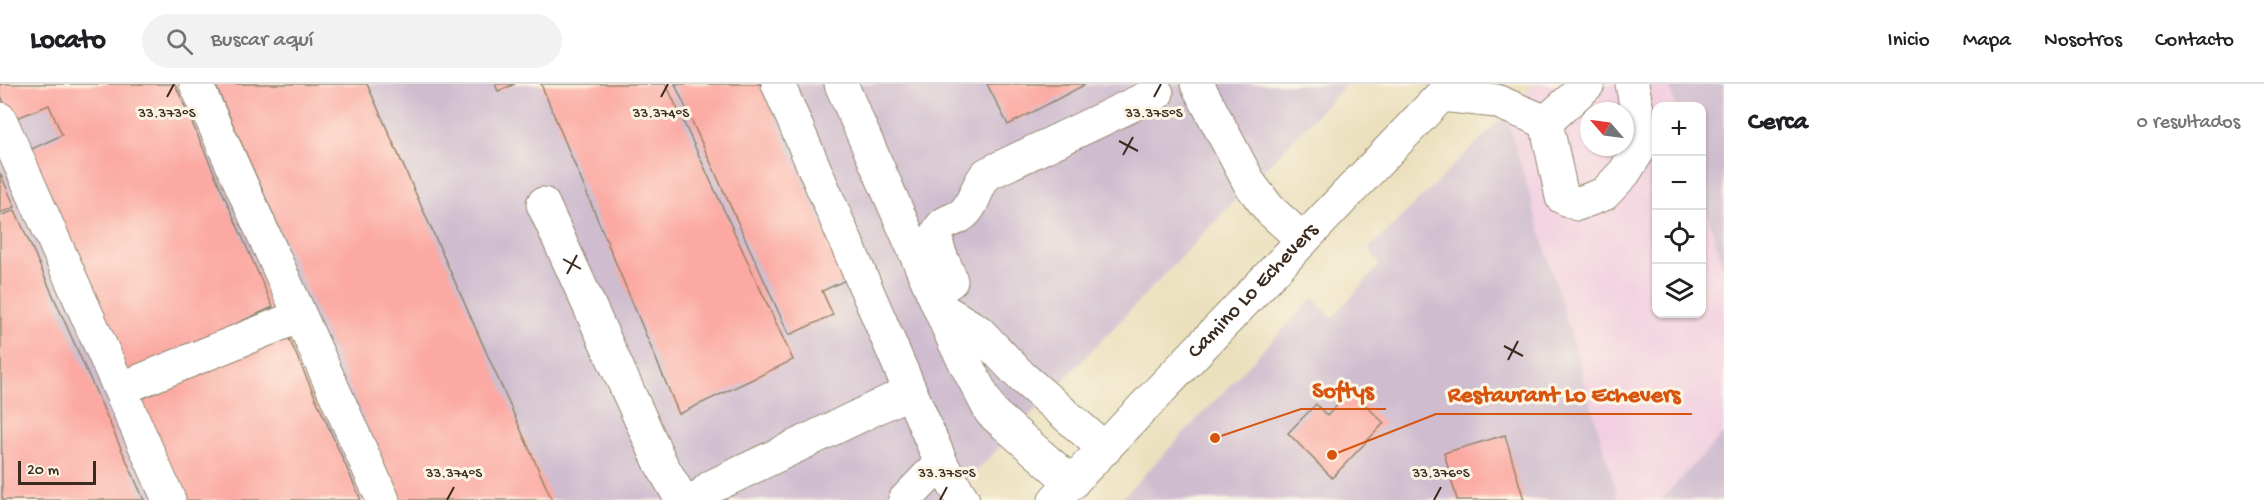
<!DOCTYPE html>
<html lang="es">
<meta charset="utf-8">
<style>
body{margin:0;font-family:"Gochi Hand",sans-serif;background:#f2f2f2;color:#202124}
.controls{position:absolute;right:18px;top:18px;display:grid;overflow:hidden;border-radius:12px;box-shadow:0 2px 4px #0004}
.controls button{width:54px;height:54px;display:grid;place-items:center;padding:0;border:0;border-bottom:2px solid #e0e0e0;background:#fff;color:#202124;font:30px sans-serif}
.compass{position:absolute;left:1580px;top:18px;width:54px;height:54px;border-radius:50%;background:#fff;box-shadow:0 2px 4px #0004;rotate:298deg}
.scale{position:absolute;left:18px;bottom:15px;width:78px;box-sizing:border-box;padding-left:6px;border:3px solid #3b2a1e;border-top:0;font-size:16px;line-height:21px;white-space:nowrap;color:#3b2a1e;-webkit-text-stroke:4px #fcf5e5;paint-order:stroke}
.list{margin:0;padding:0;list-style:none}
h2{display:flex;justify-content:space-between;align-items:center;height:78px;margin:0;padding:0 24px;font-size:26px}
h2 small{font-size:20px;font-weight:400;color:#757577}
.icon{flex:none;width:33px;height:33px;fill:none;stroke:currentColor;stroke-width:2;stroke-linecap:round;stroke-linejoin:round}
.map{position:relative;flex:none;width:1724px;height:416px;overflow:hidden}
header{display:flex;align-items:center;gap:36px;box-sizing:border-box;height:84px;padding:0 30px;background:#fff;border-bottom:2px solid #e0e0e0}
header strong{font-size:28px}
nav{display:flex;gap:33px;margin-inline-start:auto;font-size:21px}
.search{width:420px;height:54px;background:#f2f2f2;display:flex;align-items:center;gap:15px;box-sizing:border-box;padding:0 21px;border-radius:33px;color:#757577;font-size:22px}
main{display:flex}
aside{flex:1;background:#fff}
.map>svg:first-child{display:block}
.built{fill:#f2cfe1;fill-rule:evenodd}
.industrial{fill:#cfbdcf}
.building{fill:#fba9a2}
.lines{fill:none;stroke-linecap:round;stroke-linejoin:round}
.minor-casing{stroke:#92856e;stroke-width:35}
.major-casing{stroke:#92856e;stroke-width:35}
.minor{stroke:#fff;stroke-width:33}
.major{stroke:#fff;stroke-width:33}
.ticks{fill:none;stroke:#3b2a1e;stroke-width:2}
.labels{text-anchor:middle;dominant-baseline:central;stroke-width:6;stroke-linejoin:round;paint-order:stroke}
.street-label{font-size:22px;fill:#3b2a1e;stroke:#fcf5e5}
.ticks-label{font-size:15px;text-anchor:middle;fill:#3b2a1e;stroke:#fcf5e5;stroke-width:6;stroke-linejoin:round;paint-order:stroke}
.leader{fill:none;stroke:#d7540e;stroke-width:2}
.callout-dot{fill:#d7540e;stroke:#fcf5e5;stroke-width:2}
.callout-label{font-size:24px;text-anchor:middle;font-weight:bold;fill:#d7540e;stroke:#fcf5e5;stroke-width:6;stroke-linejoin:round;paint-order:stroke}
</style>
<header>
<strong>Locato</strong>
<div class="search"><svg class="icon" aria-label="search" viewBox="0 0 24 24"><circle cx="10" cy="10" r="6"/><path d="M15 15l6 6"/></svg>Buscar aquí</div>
<nav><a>Inicio</a><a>Mapa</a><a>Nosotros</a><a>Contacto</a></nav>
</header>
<main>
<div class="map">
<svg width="1724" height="416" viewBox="0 0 1724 416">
<rect width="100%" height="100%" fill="#fcf5e5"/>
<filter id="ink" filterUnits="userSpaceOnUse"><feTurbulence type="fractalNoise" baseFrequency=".0167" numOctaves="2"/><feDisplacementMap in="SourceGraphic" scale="12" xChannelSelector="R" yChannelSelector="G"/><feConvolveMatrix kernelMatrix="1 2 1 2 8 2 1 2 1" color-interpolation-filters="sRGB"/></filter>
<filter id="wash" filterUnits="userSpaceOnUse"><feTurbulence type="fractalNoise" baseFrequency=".008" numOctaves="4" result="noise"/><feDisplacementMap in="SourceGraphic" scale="24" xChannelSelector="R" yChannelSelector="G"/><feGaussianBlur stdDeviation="1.35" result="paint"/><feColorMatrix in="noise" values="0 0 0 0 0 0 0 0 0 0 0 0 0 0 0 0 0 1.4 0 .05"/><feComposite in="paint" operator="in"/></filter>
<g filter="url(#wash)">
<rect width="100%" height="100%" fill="#eae0bd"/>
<path class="built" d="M1535,0H1669L1675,22H1656V230H1702V111L1724,186V416L1670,405L1660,416H1619L1506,30ZM1589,27H1625V63H1589Z"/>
<path class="industrial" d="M0,0H1346L949,416H0Z
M1669,0H1724V186L1702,111V22H1675Z
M1506,30L1619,416H1120L1313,214L1332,234L1380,181L1369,165Z
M1724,349V416H1660Z"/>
<g id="blocks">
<path class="building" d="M0,0H175L273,223L124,290L25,68L62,51L49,21L12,36L0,10Z
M215,0H367L552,416H400Z
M495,0H515L498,7Z
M541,0H666L793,276L679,330Z
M675,0H760L846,196L822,207L833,231L789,251Z
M987,0H1086L1008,41Z
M0,89L15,123L0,129Z
M15,126L144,416H2L0,132Z
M287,250L361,416H182L137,317Z
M1351,307L1384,339L1332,394L1288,349L1316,320L1327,332Z
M1505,351L1524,416H1457L1444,369Z"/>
</g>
</g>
<g filter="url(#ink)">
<use href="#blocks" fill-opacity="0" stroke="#92856e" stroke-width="1.5"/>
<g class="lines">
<g class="minor-casing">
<path id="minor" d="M196,0L383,416
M778,0L943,383
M841,0L955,259L991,328L1072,399
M1197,0L1250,100L1270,126L1303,156
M1442,11L1496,17L1546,38L1562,113L1577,120L1604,110L1624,89L1640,64L1641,47L1632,0
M0,35L169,416
M1546,38L1588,0
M543,120L661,380L682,416
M933,209L951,197C946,179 927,156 943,141C948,136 958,135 963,130C975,120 976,101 987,90L1157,9
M940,224L978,247L1022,293L1105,365
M120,305L300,232
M697,416L711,403L909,308
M905,416L936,384L943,383L963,416"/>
</g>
<g class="major-casing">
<g id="major">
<path id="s1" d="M1055,416L1452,0"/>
</g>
</g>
<use href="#minor" class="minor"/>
<use href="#major" class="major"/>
</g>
</g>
<path class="ticks" d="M167,13L174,0M661,13L668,0M1154,13L1161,0M1119,57L1138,67M1123,71L1133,53M563,175L581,185M567,190L577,171M1504,262L1523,272M1508,276L1518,257M447,416L454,403M940,416L947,403M1434,416L1441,403"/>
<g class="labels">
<g class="street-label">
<text stroke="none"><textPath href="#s1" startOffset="288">Camino Lo Echevers</textPath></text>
</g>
</g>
<g class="ticks-label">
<text x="167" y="33">33.373°S</text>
<text x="661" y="33">33.374°S</text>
<text x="1154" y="33">33.375°S</text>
<text x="454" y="393">33.374°S</text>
<text x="947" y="393">33.375°S</text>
<text x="1441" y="393">33.376°S</text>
</g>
<path class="leader" d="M1215 354L1301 325H1386M1332 371L1436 330H1692"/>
<g class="callout-dot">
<circle cx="1215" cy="354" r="6"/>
<circle cx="1332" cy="371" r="6"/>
</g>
<g class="callout-label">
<text x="1343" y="313">Softys</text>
<text x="1564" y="317">Restaurant Lo Echevers</text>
</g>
</svg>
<div class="controls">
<button>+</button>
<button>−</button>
<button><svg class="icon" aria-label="locate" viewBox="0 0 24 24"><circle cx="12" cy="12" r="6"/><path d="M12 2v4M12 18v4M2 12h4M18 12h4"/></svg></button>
<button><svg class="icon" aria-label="layers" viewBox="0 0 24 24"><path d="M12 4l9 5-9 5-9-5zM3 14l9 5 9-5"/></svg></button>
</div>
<svg class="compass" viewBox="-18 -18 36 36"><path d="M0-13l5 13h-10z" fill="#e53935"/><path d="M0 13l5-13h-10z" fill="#757577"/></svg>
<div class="scale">20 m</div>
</div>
<aside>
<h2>Cerca<small>0 resultados</small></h2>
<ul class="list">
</ul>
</aside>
</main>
